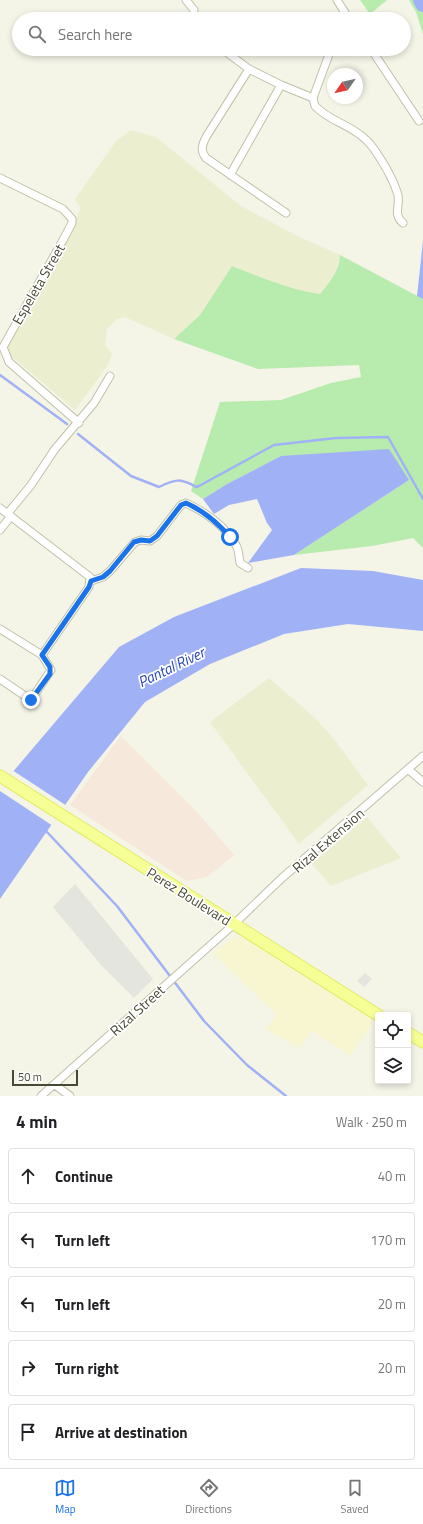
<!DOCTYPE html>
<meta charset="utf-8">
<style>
body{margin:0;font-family:"Titillium Web",sans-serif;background:#f6f6f6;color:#202124}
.controls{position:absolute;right:12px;bottom:12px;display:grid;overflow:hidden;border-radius:4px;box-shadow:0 2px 6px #0003}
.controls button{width:36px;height:36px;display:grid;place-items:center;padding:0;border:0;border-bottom:1px solid #e0e0e0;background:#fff;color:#202124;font:20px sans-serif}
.compass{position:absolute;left:327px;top:68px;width:36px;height:36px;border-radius:50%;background:#fff;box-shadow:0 2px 6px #0003;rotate:236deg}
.scale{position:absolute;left:12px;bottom:10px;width:66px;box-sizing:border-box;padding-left:4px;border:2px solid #484836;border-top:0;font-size:11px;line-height:14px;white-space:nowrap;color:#484836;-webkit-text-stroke:3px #fff;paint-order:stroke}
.stop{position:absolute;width:12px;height:12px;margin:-9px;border:3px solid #1a73e8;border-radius:50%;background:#fff}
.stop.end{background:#1a73e8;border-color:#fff;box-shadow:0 1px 4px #0008}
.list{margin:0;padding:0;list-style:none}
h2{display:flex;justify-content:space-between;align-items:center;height:52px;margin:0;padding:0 16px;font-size:17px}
h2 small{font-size:13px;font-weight:400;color:#757577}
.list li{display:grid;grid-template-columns:26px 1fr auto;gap:12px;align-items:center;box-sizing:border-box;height:56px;margin:0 8px 8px;padding:0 8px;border:1px solid #e0e0e0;border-radius:4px}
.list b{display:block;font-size:15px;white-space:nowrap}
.list em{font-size:13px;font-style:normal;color:#757577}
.icon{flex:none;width:22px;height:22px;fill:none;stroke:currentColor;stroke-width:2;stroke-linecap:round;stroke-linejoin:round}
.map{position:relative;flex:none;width:423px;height:1096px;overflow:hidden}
.search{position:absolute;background:#fff;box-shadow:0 2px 6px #0003;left:12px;right:12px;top:12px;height:44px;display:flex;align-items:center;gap:10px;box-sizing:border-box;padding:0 14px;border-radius:22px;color:#757577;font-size:15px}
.sheet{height:372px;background:#fff}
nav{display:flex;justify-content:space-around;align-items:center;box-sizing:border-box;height:56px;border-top:1px solid #e0e0e0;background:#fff;font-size:11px;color:#757577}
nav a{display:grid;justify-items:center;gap:2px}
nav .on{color:#1a73e8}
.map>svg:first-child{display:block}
.commercial{fill:#f7f6d1}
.education{fill:#eceed0}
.medical{fill:#f6e8da}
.green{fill:#b8ebae}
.parking{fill:#e5e5df}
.water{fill:#a0b2f5}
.pier{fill:#f4f4e7}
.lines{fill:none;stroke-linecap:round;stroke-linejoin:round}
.stream{stroke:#a0b2f5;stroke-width:2.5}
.river{stroke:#a0b2f5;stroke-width:16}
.minor-casing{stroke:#c0c1a9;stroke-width:9}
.primary-casing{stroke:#e1eb5f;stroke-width:13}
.minor{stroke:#fff;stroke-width:7}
.primary{stroke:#f6ff96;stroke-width:11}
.route{stroke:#1a73e8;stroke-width:5}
.labels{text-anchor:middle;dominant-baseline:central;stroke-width:3.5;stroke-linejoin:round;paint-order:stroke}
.street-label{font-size:14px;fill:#484836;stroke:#fff}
.water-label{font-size:15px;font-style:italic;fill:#2846bb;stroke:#fff}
</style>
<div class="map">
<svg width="423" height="1096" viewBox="0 0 423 1096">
<rect width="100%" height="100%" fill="#f4f4e7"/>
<path class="commercial" d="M235,937L246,938L374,1020L351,1056L312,1031L299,1048L265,1029L277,1015L213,953Z"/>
<path class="education" d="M131,130L156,137L241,206L297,236L340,255V264L331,281L320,294L302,291L274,283L232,266L200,315L174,339L125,317L117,319L107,329L105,345L112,354L108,365L75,410L10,355L4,345L60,250L81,208L75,199L116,141Z
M269,678L316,719L334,739L368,785L299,844L210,722Z
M367,817L401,858L331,886L312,864Z"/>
<path class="medical" d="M121,736L195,810L234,855L207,877L187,881L70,805Z"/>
<path class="green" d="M360,0H387L370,14Z
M409,0H423V34L416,12Z
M340,255L423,299V548L413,538L372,546L294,555L409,480L281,456L227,484L203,499L191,491L220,402L281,400L331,383L361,377L359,365L258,369L174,339L200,315L232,266C261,277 289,290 320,294C330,282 340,270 340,255Z"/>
<path class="parking" d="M75,884L153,979L134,998L101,965L53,907Z
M365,973L372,979L364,987L357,981Z"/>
<path class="water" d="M423,241V299L417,296Z
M389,449L409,480L294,555L248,563L272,530L267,523L257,499L229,505L214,514L203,499L227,484L281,456Z
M301,568L373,571L423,580V631L348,624L284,634L210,664L145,702L88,772L0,899V787L119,647L174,617Z"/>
<path class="pier" d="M12,770L67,806L53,826L0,791V784Z"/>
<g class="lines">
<path class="stream" d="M0,375L67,424
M78,434L131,476L159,487C175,479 181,478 196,487L199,486L274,445L336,438L388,437L423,499
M46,831L117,906L204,1021L247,1065L286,1096"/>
<path class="river" d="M421,0L423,4"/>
<g class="minor-casing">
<path id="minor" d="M186,0L194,10L193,19
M337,0L349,19
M222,49L249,69L281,85L313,98
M331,49L313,98L315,106C332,124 357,125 374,149C383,162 393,178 398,195C400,206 393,215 403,223
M371,49L419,121
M249,69L206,137C202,145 200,151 206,158L286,213
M230,175L281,85
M0,178L63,209L72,219V223L63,240L3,347L9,362L79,423
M0,508L90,577L89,587L42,655
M8,513L31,485L55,449L94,403L110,376
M0,530L11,516
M91,581L103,577L110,571L135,542L141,540L150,541L157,536L181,505L186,503C205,512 225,526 236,545C239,550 239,557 240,563L248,568
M0,629L42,655L51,670L31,700L0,679
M409,770L423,782
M55,1085L70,1096
M41,1096L233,925L282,878L423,756"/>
</g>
<g class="primary-casing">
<path id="primary" d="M0,776L378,1015
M408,1033L423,1042"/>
</g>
<use href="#minor" class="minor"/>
<use href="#primary" class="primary"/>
</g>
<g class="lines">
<path class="route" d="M31,700L50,674V667L42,655L89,587L91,581L103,577L110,571L134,542L141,540L150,541L157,536L181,505L186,503C204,511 217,522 230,537"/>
</g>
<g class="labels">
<g class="street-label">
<text transform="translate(38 284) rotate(-60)">Espeleta Street</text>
<text transform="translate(328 840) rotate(-41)">Rizal Extension</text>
<text transform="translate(189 896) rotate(32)">Perez Boulevard</text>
<text transform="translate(137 1010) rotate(-42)">Rizal Street</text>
</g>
<g class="water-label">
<text transform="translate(171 667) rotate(-26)">Pantal River</text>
</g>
</g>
</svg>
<div class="controls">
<button><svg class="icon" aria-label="locate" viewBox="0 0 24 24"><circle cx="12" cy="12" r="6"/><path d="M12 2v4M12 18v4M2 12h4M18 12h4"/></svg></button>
<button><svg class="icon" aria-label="layers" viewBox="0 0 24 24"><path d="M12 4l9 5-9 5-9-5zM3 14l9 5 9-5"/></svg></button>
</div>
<svg class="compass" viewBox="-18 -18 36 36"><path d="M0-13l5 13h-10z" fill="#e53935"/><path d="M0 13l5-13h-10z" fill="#757577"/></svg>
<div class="scale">50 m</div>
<div class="stop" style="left:230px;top:537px"></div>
<div class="stop end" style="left:31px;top:700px"></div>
<div class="search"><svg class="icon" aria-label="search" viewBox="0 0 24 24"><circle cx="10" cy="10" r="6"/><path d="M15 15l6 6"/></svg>Search here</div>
</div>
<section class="sheet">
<h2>4 min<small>Walk · 250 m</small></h2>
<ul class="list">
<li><svg class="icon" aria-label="ahead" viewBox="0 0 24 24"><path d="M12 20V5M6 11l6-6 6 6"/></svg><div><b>Continue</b></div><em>40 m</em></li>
<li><svg class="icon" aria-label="left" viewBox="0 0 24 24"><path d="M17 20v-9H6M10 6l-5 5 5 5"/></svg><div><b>Turn left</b></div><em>170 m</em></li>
<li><svg class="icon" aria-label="left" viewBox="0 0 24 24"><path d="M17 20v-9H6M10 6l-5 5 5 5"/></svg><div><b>Turn left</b></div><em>20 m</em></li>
<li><svg class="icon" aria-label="right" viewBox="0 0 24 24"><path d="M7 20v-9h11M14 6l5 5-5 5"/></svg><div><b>Turn right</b></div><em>20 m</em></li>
<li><svg class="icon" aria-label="arrive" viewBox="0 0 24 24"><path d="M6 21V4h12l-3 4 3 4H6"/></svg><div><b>Arrive at destination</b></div></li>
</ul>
</section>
<nav>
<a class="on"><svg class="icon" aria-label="map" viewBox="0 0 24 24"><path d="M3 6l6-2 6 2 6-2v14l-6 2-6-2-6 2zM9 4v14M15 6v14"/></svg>Map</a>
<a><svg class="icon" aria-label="directions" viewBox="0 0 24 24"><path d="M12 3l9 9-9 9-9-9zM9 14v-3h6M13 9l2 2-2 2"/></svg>Directions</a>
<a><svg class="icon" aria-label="saved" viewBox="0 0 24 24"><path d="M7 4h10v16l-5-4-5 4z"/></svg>Saved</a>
</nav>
